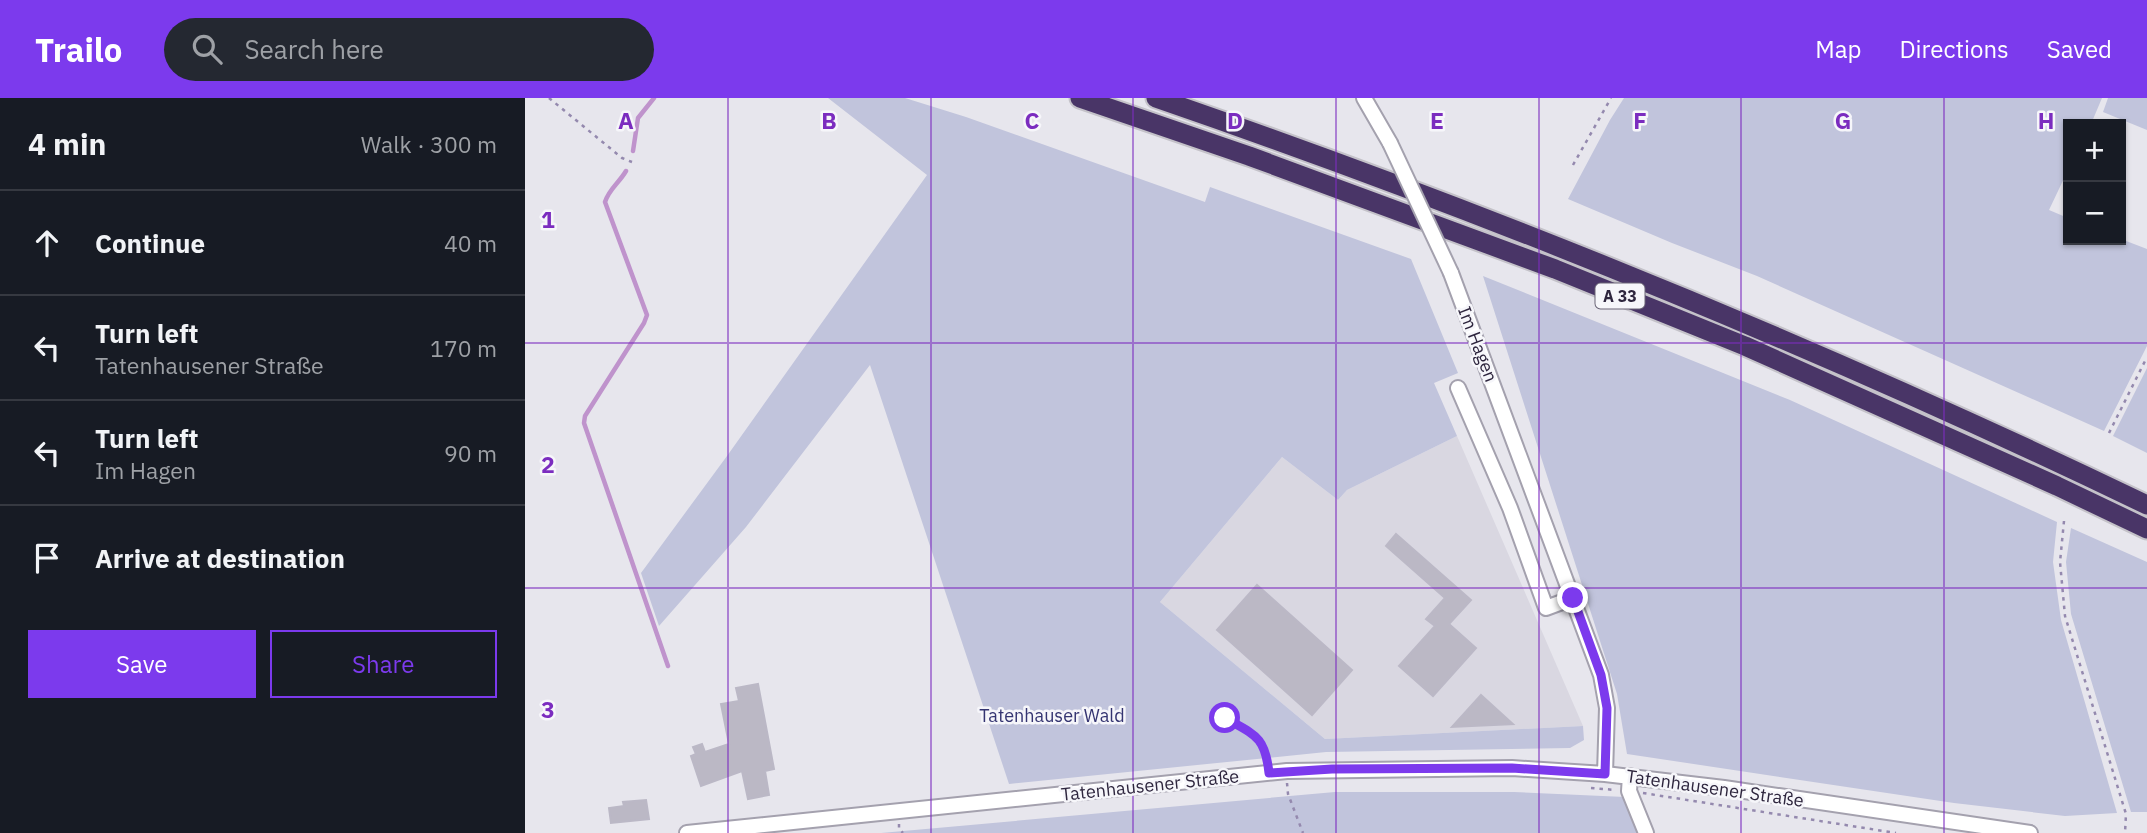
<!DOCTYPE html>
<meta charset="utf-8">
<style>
body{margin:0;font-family:"IBM Plex Sans",sans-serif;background:#242831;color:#f1f3f6}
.controls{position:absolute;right:21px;top:21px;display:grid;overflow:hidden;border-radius:0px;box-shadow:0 2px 5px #0004}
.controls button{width:63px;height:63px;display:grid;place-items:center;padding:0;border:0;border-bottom:2px solid #363941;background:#171b24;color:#f1f3f6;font:35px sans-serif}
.stop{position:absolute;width:21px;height:21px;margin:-16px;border:5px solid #7c3aed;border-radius:50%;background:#fff}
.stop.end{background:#7c3aed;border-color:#fff;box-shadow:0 2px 7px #0008}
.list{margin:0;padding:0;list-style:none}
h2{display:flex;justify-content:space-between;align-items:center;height:91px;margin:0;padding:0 28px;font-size:30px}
h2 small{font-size:23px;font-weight:400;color:#9ea1a6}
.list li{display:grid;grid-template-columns:46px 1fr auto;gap:21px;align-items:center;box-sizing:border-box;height:105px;padding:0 28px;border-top:2px solid #363941}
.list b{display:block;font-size:26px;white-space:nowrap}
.list p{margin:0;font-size:23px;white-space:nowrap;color:#9ea1a6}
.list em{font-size:23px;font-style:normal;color:#9ea1a6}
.actions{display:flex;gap:14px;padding:21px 28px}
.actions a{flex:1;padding:16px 0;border:2px solid #7c3aed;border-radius:0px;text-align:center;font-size:24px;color:#7c3aed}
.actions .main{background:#7c3aed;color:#fff}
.icon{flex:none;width:38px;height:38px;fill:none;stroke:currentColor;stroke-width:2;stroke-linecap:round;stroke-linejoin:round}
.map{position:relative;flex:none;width:1622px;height:735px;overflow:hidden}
header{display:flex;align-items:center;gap:42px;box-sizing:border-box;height:98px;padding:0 35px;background:#7c3aed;color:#fff}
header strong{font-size:33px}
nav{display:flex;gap:38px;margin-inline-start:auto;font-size:24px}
.search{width:490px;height:63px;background:#242831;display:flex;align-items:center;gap:18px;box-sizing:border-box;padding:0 24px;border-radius:38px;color:#9ea1a6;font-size:26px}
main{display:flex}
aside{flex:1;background:#171b24}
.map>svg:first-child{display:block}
.built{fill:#d9d7e1}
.green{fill:#c1c4dc}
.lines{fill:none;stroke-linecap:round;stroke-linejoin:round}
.stream{stroke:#bf93cc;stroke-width:4.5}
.building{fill:#bbb8c5;stroke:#bbb8c6;stroke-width:2}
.minor-casing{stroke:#a4a1ae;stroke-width:18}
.highway-casing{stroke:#c4c2c9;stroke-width:23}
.path{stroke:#9489ae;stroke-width:2.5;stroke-dasharray:3.5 5;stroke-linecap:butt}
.minor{stroke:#fff;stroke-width:14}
.highway{stroke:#493567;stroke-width:19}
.minor-bridge-casing{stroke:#a4a1ae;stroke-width:18;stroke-linecap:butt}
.minor-bridge{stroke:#fff;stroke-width:14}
.route{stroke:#7c3aed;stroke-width:9}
.grid{fill:none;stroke:#7b2cbf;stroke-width:2;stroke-opacity:0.55}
.labels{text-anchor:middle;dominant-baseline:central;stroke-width:5;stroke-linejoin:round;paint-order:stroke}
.shield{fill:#f6f6fa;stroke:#6a6476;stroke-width:2}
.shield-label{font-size:16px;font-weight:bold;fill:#2e263e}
.street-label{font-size:18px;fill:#2e263e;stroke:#f6f6fa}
.park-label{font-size:18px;fill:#343471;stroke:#f6f6fa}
.grid-label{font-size:23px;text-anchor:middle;font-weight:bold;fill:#7b2cbf;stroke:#f6f6fa;stroke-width:5;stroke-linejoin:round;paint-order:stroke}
</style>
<header>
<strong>Trailo</strong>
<div class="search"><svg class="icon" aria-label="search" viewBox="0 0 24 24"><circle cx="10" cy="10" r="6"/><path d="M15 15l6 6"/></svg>Search here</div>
<nav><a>Map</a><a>Directions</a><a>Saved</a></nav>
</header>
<main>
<aside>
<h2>4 min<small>Walk · 300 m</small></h2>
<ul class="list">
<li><svg class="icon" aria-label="ahead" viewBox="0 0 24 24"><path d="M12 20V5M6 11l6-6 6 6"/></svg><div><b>Continue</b></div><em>40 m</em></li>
<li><svg class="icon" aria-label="left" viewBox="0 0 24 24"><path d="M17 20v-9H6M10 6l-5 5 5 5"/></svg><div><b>Turn left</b><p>Tatenhausener Straße</p></div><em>170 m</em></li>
<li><svg class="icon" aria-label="left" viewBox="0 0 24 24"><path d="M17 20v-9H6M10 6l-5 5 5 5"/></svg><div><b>Turn left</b><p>Im Hagen</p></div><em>90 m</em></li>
<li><svg class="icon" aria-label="arrive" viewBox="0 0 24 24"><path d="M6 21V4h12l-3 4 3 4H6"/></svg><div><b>Arrive at destination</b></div></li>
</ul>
<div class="actions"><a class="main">Save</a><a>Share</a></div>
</aside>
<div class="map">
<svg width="1622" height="735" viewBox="0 0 1622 735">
<rect width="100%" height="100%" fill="#e7e6ed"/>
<path class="built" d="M932,338L1058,628L800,641L635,504L757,359L813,402L822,392Z"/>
<path class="green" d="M303,0H380L441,19L680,104L685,89L886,161L933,275L909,285L932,338L822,392L813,402L757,359L635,504L800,641L1058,628L1059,642L1045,650L801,654L484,686L345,267L221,429L134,528L116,475L202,358L402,77Z
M1099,0H1577L1566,26H1543V72L1524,112L1543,120V142L1596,141L1622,151V248L1579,333L1232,178L1147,145L1043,101L1085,22Z
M1583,0H1622V32L1578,14Z
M958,178L1265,302L1532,424L1528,464L1536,522L1592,715L1540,718L1429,705L1102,656L1092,596Z
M1622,270V355L1588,338Z
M1546,430L1622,464V714H1606L1546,516L1541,464Z
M810,694H989L1100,699L1115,735H356Z"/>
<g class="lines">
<path class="stream" d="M108,53L113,20L129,0
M101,73C94,85 84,91 80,104L122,217L119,225L60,318L59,325L143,568"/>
</g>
<path class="building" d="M871,436L946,502L924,526L951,550L908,598L874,568L910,528L901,521L920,500L861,448Z
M732,487L827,572L787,617L692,532Z
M233,586L249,671L240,673L244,697L223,701L217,673L176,688L166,658L171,656L168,649L177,646L180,654L204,646L196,606L214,603L211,590Z
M956,597L988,626L927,629Z
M121,702L124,721L86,725L84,710L99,708L98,704Z"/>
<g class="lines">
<g class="minor-casing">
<path id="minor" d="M839,0L865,45
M926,175L1076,577L1082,610L1080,676
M933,290L985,410L1021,510L1048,500
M1105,678L1104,693L1121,735
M162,735L762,673L987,670L1080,676L1199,690L1505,735"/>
</g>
<g class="highway-casing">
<path id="highway" d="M555,0L724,58L1030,171L1220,248L1532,388L1622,431
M631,0C968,116 1300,252 1622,407"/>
</g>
<path class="path" d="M24,0L97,60L107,64
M1048,67L1086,0
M1584,335L1622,259
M1539,423L1535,464L1540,518L1601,716L1600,735
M700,620C719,631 738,638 743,661
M762,685L763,696L778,735
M1066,690L1091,692
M1118,695L1371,735
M374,726V731L378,735"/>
<use href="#minor" class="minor"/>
<use href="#highway" class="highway"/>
<g class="minor-bridge-casing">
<path id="minor-bridge" d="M865,45L926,175"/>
</g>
<use href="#minor-bridge" class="minor-bridge"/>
</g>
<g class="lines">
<path class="route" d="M700,620C730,637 740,638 744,675L807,671L987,670L1080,676L1082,610L1076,577L1048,500"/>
</g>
<path class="grid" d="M203,0V735M406,0V735M608,0V735M811,0V735M1014,0V735M1216,0V735M1419,0V735M0,245H1622M0,490H1622"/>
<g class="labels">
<rect class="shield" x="1070.5" y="185.5" width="49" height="25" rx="5"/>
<g class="shield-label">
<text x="1095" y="198">A 33</text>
</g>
<g class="street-label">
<text transform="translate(953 246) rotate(69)">Im Hagen</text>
<text transform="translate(625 687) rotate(-6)">Tatenhausener Straße</text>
<text transform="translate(1190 690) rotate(8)">Tatenhausener Straße</text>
</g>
<g class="park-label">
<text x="527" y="617">Tatenhauser Wald</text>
</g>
</g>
<g class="grid-label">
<text x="101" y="31">A</text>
<text x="304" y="31">B</text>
<text x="507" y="31">C</text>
<text x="710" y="31">D</text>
<text x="912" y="31">E</text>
<text x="1115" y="31">F</text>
<text x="1318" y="31">G</text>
<text x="1521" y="31">H</text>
<text x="23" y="130">1</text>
<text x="23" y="375">2</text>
<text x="23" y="620">3</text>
</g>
</svg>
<div class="controls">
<button>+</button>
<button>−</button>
</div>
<div class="stop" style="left:700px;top:620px"></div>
<div class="stop end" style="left:1048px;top:500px"></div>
</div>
</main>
